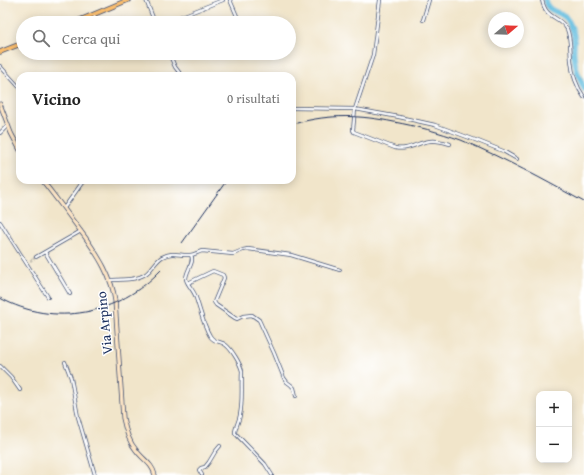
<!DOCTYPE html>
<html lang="it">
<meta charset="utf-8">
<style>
body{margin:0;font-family:"Gentium Book Plus",serif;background:#f6f6f6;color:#222}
.controls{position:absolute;right:12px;bottom:12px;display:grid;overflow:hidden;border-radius:8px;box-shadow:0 2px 10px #0003}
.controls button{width:36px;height:36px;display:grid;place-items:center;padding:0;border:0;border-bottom:1px solid #e0e0e0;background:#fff;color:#222;font:20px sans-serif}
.compass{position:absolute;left:488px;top:12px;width:36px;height:36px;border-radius:50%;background:#fff;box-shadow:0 2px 10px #0003;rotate:71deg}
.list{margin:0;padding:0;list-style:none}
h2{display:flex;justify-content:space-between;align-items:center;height:52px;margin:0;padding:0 16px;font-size:17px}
h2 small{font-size:13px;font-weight:400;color:#767676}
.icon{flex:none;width:22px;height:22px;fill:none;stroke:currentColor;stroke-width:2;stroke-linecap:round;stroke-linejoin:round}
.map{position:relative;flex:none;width:584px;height:475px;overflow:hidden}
.search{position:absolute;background:#fff;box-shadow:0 2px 10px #0003;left:16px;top:16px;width:280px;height:44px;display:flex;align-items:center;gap:10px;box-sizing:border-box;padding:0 14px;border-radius:22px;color:#767676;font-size:15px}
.panel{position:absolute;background:#fff;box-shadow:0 2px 10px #0003;left:16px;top:72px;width:280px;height:112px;border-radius:12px}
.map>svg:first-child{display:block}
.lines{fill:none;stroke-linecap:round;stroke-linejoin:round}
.river{stroke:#60bcde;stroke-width:5.5}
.street-tunnel{stroke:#c6c1b4;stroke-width:2.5;stroke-dasharray:2.5 1;stroke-linecap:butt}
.street-casing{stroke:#3b4a6e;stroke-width:4}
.secondary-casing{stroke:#3b4a6e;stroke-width:5}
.primary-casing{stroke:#3b4a6e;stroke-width:5.5}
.street{stroke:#fff;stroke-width:2.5}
.secondary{stroke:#fde5c5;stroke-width:3.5}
.primary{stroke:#fbbe6e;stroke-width:4}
.rail{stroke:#1b2f5e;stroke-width:1}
.labels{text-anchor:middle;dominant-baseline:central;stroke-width:3;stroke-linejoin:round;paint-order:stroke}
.street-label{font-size:14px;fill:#1b2f5e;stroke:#fff}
</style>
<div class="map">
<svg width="584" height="475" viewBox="0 0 584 475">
<rect width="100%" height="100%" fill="#fff"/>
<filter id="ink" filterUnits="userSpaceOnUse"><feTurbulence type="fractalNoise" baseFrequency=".025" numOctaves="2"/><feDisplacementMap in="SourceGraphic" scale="8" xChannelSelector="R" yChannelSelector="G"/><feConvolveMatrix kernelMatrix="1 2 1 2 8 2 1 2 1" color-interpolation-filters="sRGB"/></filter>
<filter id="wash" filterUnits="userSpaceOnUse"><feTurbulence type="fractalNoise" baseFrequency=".012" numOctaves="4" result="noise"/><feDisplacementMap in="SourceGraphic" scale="16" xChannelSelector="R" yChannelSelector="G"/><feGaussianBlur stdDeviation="0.9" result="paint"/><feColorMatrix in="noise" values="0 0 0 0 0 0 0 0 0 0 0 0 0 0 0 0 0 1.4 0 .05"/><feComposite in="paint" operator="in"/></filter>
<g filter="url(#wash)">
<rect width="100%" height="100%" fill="#f1e5ca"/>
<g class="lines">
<path class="river" d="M545,0C547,14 563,10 569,22C571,26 574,32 574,37C575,43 573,49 574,56C575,67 579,78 584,89"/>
</g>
</g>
<g filter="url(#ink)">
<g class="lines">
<path class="street-tunnel" d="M30,261L36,257"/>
<g class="street-casing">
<path id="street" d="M146,0L155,23
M230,0L240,23
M542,0C546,20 559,15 567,29C571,38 570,50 571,60C572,73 577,87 584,97
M94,15L97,23
M423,20L429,0
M150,23L154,21
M164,23L223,0
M169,53L175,67L182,76
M0,66L20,88
M292,108L355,109L373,55L380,0
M0,133L8,125
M450,144C443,142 437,140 430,141C418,142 408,151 395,148L354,132L353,130L355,109L399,117L435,125L478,141L503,151L517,159
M64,208L84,180
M0,222L48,297
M45,252L70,294
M191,255C195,263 186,270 186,279C187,284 193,290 195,295C200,309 203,324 210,336C215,344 221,340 226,345C232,350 240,363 242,371C241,386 243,401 240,415C239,422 235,427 235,433L265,464L272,475
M36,257L81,231
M110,280C123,279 140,281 149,271C153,267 157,260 162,257C174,251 179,256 190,255C194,255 198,252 202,251L233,254L243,250L248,249L291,255L340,270
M188,283L213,271L223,275L224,278L214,302L216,305L235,318L237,319L243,316L252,315L259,320L274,353L284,378L287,382L291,385L294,388L296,396
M65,362L71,378L78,417L95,475
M0,366L11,377L20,390
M202,475L199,470L201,468L205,467L209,462L215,452L220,446"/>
</g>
<g class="secondary-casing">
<path id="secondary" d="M0,104L11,133L20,150
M42,180C57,199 71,218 85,237C99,257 112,277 115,301L123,418C125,428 129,442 136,450C143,460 152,463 155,475"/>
</g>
<g class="primary-casing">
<path id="primary" d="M73,23L128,0
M0,52L23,43"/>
</g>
<use href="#street" class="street"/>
<use href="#secondary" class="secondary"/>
<use href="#primary" class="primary"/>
<path class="rail" d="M297,123C330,114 360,115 394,122C416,126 439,132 461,140C504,158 544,180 584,202
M182,243L227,180
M0,298C55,328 118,315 161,270"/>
</g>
</g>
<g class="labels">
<g class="street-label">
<text transform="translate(104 323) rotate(-96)">Via Arpino</text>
</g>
</g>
</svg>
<div class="controls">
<button>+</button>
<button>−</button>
</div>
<svg class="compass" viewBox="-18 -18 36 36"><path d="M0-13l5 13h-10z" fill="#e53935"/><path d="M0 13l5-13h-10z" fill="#767676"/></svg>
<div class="search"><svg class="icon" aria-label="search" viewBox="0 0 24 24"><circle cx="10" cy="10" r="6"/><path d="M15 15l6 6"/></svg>Cerca qui</div>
<section class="panel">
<h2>Vicino<small>0 risultati</small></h2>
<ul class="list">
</ul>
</section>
</div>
